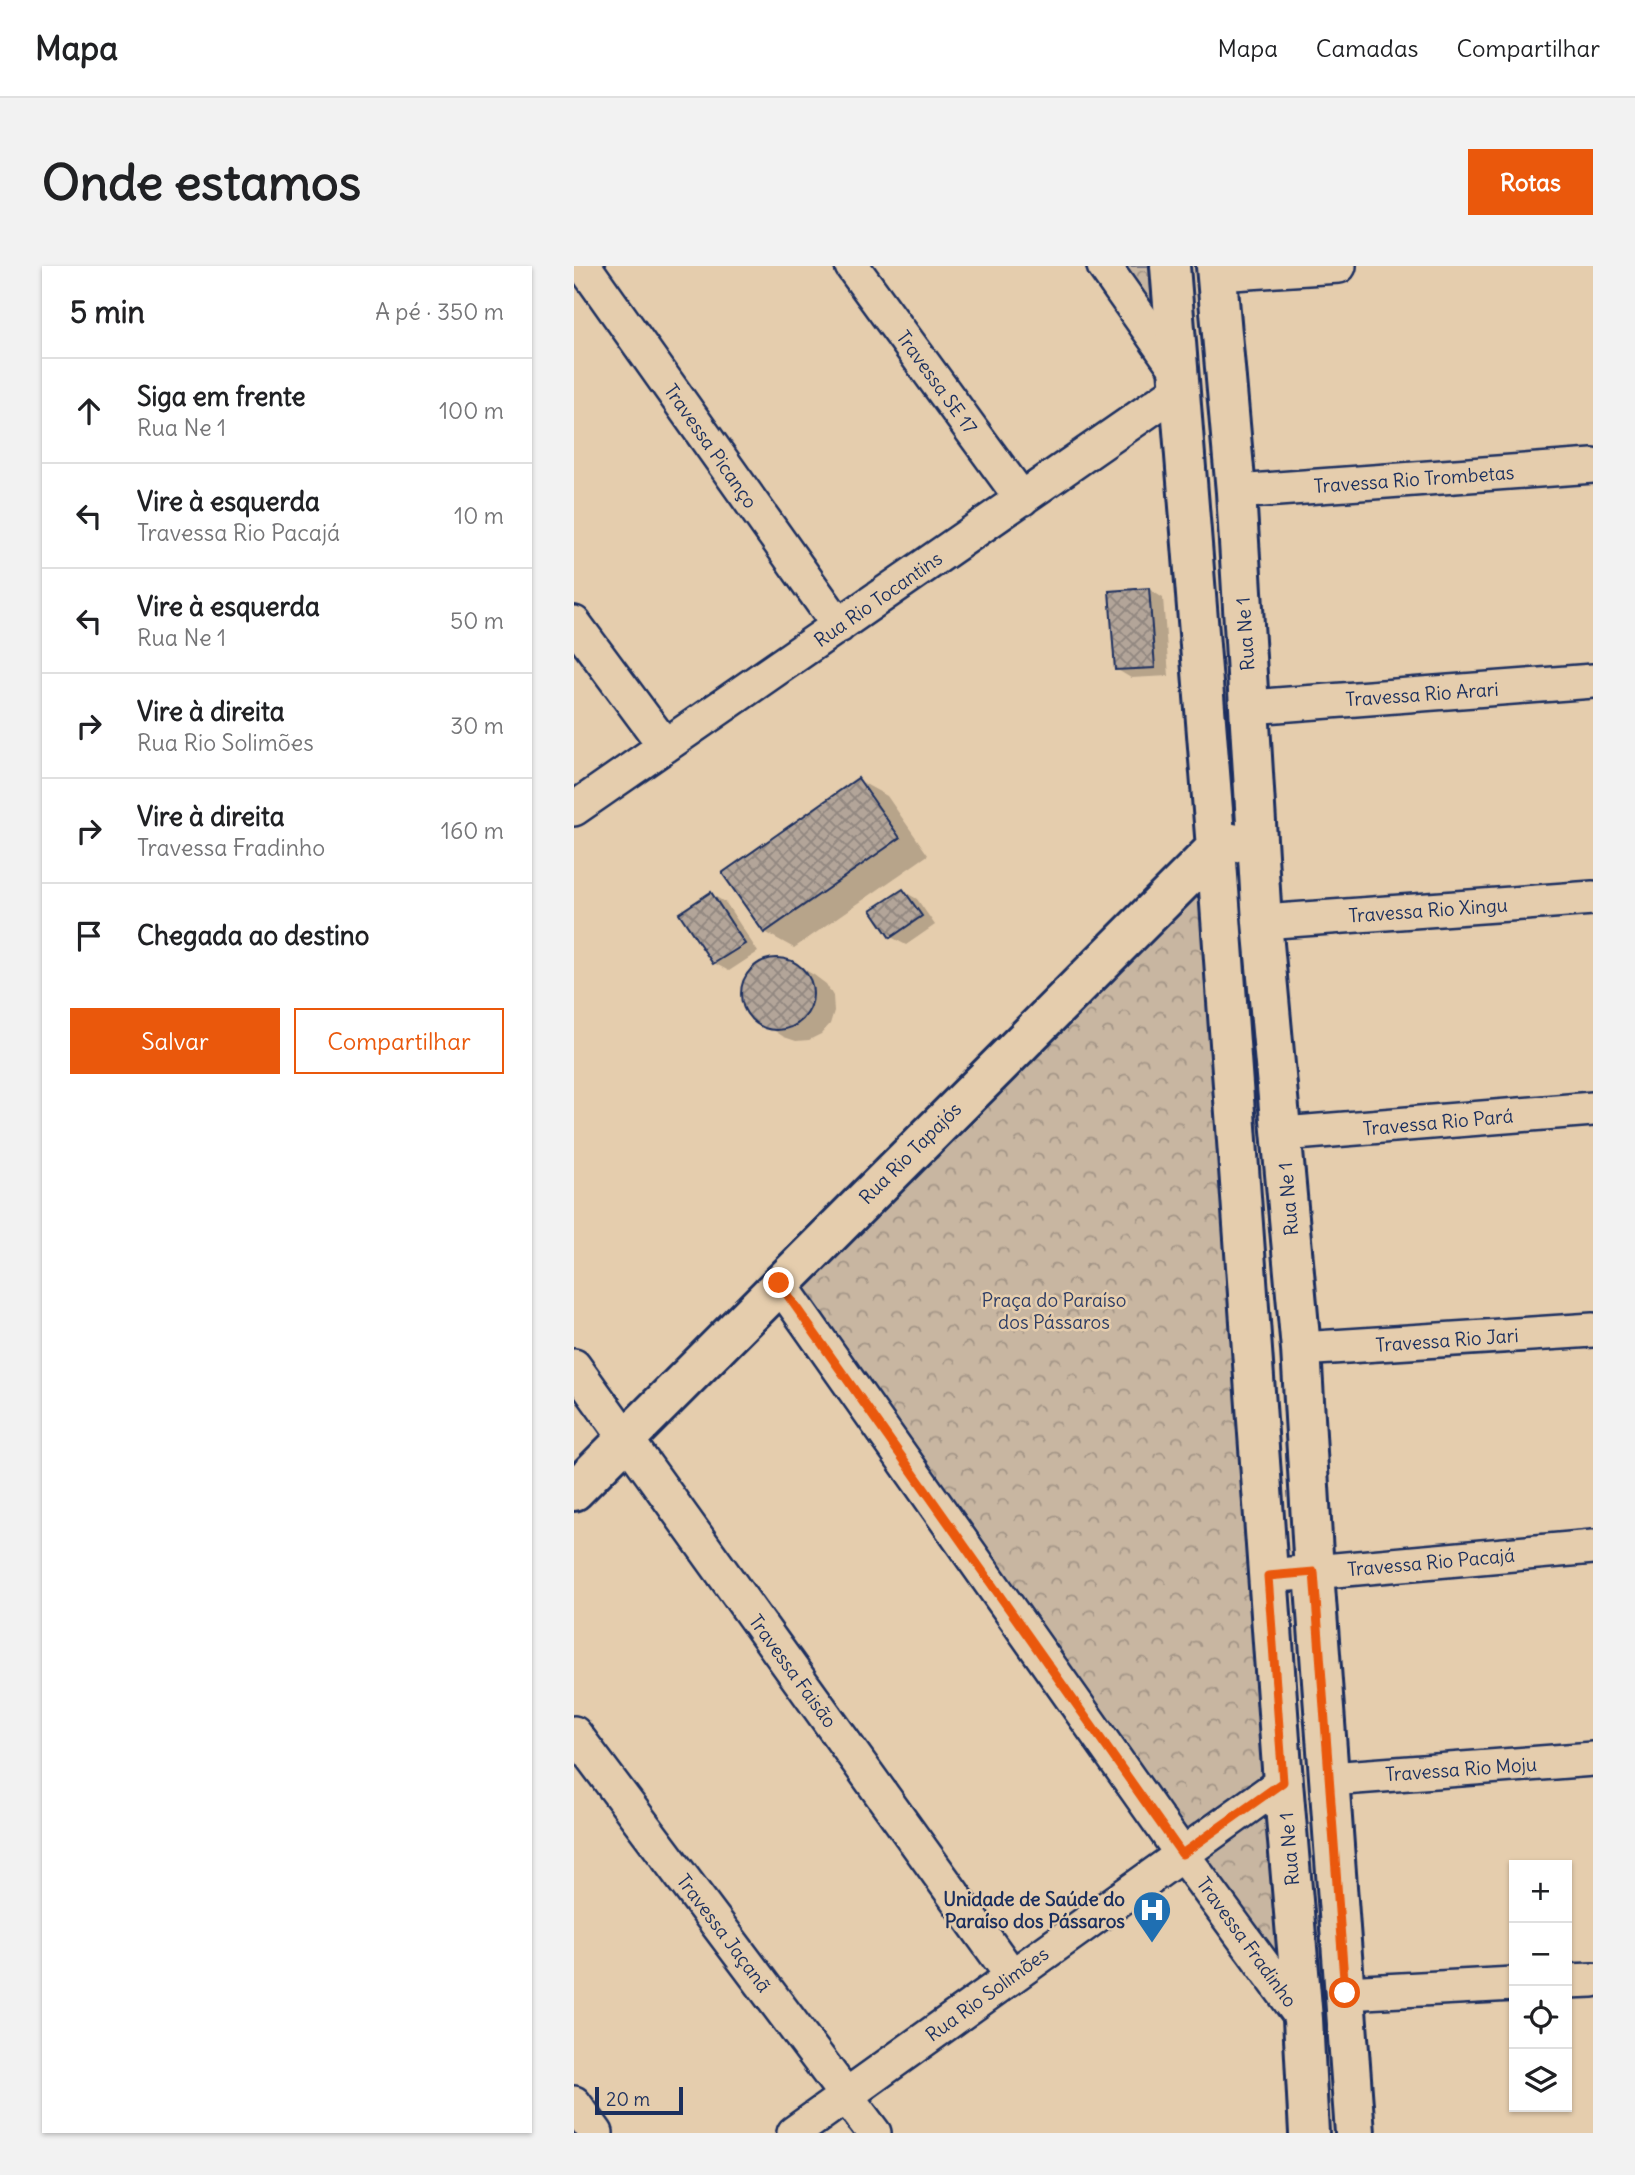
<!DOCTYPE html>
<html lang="pt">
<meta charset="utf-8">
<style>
body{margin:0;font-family:Delius,sans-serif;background:#f2f2f2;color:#202124}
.controls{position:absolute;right:21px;bottom:21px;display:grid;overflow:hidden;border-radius:0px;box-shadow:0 2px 5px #0004}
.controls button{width:63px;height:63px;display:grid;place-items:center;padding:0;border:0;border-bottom:2px solid #e0e0e0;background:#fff;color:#202124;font:35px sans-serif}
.scale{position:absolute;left:21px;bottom:18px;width:88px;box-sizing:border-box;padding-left:7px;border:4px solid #1b2f5e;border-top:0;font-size:19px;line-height:24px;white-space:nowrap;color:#1b2f5e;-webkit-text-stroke:5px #e5cdad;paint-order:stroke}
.stop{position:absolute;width:21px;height:21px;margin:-16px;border:5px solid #ea580c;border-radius:50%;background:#fff}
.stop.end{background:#ea580c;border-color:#fff;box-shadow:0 2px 7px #0008}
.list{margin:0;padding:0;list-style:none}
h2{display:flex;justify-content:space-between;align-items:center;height:91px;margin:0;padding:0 28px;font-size:30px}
h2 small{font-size:23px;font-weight:400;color:#757577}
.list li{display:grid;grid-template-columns:46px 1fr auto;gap:21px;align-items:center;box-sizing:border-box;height:105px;padding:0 28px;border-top:2px solid #e0e0e0}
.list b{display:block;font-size:26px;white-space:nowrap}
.list p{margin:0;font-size:23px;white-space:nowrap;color:#757577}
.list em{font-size:23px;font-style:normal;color:#757577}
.actions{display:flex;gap:14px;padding:21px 28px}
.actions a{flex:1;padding:16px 0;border:2px solid #ea580c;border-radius:0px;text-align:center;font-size:24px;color:#ea580c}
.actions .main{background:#ea580c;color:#fff}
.icon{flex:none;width:38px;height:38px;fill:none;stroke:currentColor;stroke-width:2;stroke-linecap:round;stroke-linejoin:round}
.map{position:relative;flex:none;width:1019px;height:1867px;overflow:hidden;border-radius:0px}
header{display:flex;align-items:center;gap:42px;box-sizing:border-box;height:98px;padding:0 35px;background:#fff;border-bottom:2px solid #e0e0e0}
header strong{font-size:33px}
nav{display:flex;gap:38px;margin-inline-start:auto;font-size:24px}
.intro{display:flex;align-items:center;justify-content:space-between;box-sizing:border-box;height:168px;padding:0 42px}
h1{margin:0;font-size:49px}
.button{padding:18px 32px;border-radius:0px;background:#ea580c;color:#fff;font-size:24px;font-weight:700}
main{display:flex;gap:42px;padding:0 42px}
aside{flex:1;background:#fff;border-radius:0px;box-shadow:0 2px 5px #0004}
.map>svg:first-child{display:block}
.park{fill:url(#park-crowns);stroke:#727280;stroke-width:2}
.shadow{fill:#0003}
.building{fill:url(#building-cross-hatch);stroke:#1b2f5e;stroke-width:2}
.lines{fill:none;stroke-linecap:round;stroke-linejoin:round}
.street-casing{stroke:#1b2f5e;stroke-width:38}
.secondary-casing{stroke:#1b2f5e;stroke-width:44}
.street{stroke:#e5cdad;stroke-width:33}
.secondary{stroke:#e5cdad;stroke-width:38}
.route{stroke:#ea580c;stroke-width:9}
.labels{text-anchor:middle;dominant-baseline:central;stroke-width:5;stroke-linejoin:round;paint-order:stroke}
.street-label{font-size:19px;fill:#1b2f5e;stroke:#e5cdad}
.park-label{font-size:19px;fill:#2c3c65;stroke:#e5cdad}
.poi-label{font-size:19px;font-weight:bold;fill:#1b2f5e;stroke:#e5cdad;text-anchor:end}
</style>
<header>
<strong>Mapa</strong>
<nav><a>Mapa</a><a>Camadas</a><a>Compartilhar</a></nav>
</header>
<div class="intro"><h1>Onde estamos</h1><a class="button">Rotas</a></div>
<main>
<aside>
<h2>5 min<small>A pé · 350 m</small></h2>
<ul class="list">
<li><svg class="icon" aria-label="ahead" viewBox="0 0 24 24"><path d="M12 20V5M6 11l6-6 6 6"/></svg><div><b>Siga em frente</b><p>Rua Ne 1</p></div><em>100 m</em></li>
<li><svg class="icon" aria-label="left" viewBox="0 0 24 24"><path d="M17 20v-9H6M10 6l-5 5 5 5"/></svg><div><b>Vire à esquerda</b><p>Travessa Rio Pacajá</p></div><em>10 m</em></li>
<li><svg class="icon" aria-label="left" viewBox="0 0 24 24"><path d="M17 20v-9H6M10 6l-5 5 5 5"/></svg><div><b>Vire à esquerda</b><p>Rua Ne 1</p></div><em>50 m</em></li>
<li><svg class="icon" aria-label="right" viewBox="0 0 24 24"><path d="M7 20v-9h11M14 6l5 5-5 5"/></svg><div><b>Vire à direita</b><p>Rua Rio Solimões</p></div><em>30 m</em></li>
<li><svg class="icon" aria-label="right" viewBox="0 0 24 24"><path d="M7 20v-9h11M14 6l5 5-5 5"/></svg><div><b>Vire à direita</b><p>Travessa Fradinho</p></div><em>160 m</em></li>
<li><svg class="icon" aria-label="arrive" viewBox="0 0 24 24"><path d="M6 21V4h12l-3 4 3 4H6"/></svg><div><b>Chegada ao destino</b></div></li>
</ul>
<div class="actions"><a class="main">Salvar</a><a>Compartilhar</a></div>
</aside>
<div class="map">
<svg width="1019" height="1867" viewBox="0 0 1019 1867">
<defs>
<pattern id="park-crowns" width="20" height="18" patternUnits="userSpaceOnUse" patternTransform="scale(1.75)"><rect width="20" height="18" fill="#c8b6a1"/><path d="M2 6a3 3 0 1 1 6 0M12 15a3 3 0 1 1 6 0" fill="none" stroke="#a29486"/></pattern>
<pattern id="building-cross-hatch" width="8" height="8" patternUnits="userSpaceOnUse" patternTransform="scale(1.75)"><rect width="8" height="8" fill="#b3a599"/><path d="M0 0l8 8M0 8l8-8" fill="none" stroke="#918780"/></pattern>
</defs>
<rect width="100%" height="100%" fill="#e5cdad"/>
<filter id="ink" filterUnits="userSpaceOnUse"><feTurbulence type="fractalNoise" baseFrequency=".0143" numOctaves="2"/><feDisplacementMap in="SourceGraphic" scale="14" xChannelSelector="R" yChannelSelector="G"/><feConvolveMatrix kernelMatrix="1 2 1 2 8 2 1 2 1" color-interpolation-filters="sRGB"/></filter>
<g filter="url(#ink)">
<path class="park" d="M543,0H575L579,52Z
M651,591L716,1711L219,1023Z"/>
<path class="shadow" d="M575,323L589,332L595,410L557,412L542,403Z
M284,514L313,530L354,589L220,682L191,666Z
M329,625L343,633L361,659L332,679L317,671Z
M137,628L152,637L184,686L155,705L140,697Z
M202,693L217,696L240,709L252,718L259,730L260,745L256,758L247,768L235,774L222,775L210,771L176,749L170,739L169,727L172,714L178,704L188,697Z"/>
<path class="building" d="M575,322L581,402L541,404L535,325Z
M284,512L326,572L190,667L148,607Z
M329,623L348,650L316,672L297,644Z
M137,626L171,678L139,698L105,647Z
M167 728a36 36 0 1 1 72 0a36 36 0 1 1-72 0Z"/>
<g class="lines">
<g class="street-casing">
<path id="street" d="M10,0L265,360
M278,0L448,233
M530,0L606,108
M643,8L765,0
M662,226L1019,200
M0,357L91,480
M676,441L1019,415
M0,543L607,122
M688,656L1019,632
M709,868L1019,843
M205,1017L608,1588L729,1753
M727,1083L1019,1064
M0,1100L438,1710
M694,1310L1019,1281
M0,1467L300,1867
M756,1513L1019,1493
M993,1715L1019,1714
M771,1727L940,1718
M0,1837L22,1867
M220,1867L709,1516"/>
</g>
<g class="secondary-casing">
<path id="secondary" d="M596,0L642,582L709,1516L729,1753L735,1867
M642,0L662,226L688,656L727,1083L740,1306L781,1867
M0,1225L642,582L658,577"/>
</g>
<use href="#street" class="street"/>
<use href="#secondary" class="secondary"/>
</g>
</g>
<g class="lines" filter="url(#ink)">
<path class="route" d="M205,1017L608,1588L709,1516L694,1310L740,1306L771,1727"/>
</g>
<defs>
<g id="hospital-pin" transform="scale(2.0125)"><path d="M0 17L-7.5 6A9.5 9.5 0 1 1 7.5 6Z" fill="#1f6fb2" stroke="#e5cdad"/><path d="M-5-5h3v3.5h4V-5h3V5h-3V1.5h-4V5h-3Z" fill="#fff"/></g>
</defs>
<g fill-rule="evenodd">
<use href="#hospital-pin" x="578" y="1644"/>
</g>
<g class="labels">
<g class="street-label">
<text transform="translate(363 116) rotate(54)">Travessa SE 17</text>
<text transform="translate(137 180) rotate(55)">Travessa Picanço</text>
<text transform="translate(840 213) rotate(-4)">Travessa Rio Trombetas</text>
<text transform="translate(304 333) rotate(-35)">Rua Rio Tocantins</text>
<text transform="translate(671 368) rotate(-94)">Rua Ne 1</text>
<text transform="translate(848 428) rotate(-4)">Travessa Rio Arari</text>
<text transform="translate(854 644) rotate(-4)">Travessa Rio Xingu</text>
<text transform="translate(864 856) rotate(-5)">Travessa Rio Pará</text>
<text transform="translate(336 887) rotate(-45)">Rua Rio Tapajós</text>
<text transform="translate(714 933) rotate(-95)">Rua Ne 1</text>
<text transform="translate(873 1074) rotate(-4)">Travessa Rio Jari</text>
<text transform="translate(857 1296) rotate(-5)">Travessa Rio Pacajá</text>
<text transform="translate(219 1405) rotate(54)">Travessa Faisão</text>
<text transform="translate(887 1503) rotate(-4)">Travessa Rio Moju</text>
<text transform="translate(715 1583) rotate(-95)">Rua Ne 1</text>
<text transform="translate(150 1667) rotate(53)">Travessa Jaçanã</text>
<text transform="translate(673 1676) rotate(54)">Travessa Fradinho</text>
<text transform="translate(413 1728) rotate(-36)">Rua Rio Solimões</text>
</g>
<g class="park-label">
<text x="480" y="1034">Praça do Paraíso<tspan x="480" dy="22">dos Pássaros</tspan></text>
</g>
<g class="poi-label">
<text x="551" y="1633">Unidade de Saúde do<tspan x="551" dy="22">Paraíso dos Pássaros</tspan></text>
</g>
</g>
</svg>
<div class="controls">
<button>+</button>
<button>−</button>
<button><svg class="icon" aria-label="locate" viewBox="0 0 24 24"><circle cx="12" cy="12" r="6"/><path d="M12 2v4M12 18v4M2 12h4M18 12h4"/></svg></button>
<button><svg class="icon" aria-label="layers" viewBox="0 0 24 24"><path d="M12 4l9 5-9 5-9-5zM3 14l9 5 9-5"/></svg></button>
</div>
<div class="scale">20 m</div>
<div class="stop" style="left:771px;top:1727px"></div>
<div class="stop end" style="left:205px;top:1017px"></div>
</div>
</main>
